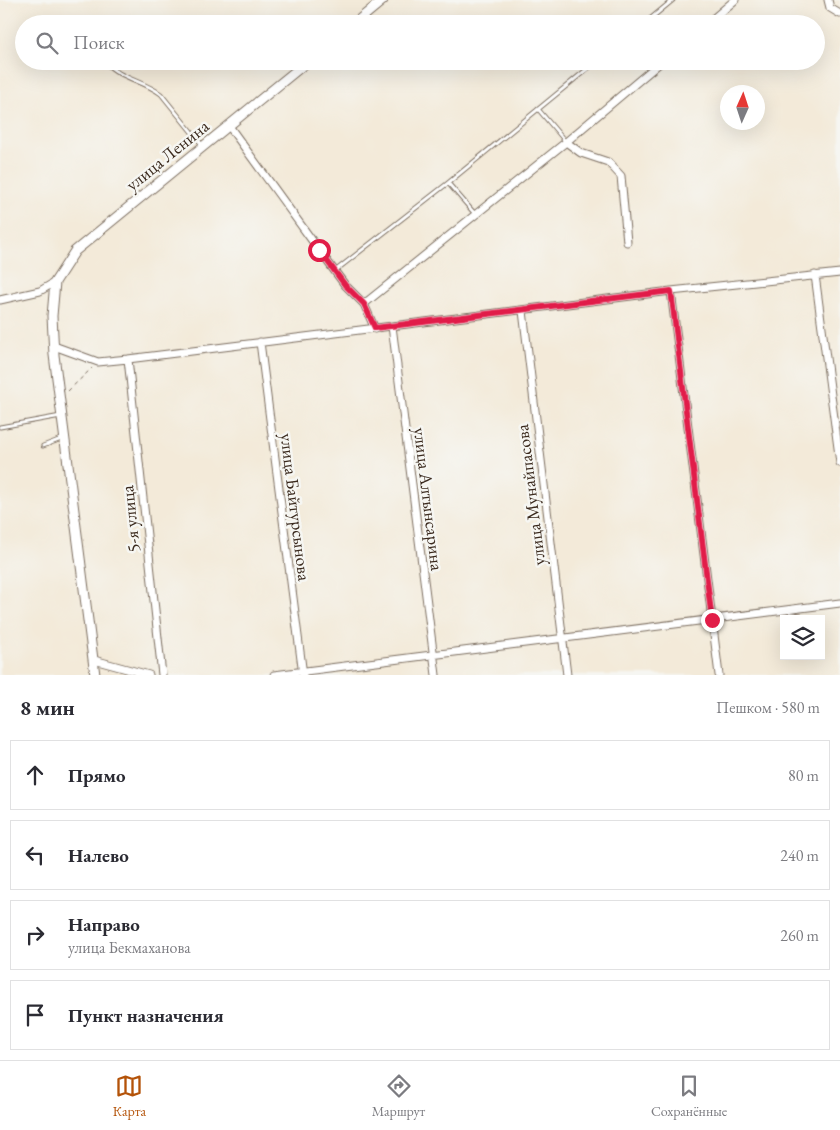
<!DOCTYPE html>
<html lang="ru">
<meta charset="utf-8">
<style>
body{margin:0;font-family:"EB Garamond",serif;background:#f7f7f7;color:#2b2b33}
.controls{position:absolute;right:15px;bottom:15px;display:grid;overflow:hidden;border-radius:0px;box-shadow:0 5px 20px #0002}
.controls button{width:45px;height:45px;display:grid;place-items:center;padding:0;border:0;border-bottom:1px solid #e1e1e2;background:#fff;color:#2b2b33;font:25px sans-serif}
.compass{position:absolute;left:720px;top:85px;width:45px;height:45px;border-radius:50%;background:#fff;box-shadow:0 5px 20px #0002;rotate:3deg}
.stop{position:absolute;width:15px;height:15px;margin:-11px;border:4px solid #e11d48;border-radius:50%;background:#fff}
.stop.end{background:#e11d48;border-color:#fff;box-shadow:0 1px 5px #0008}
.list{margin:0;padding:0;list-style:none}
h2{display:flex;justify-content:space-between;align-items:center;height:65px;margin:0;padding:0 20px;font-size:21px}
h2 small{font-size:16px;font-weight:400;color:#7c7c81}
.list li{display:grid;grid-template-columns:32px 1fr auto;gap:15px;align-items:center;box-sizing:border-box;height:70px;margin:0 10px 10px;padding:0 10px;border:1px solid #e1e1e2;border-radius:0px}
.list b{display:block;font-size:19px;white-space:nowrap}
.list p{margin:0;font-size:16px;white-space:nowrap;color:#7c7c81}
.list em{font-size:16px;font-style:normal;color:#7c7c81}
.icon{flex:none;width:28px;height:28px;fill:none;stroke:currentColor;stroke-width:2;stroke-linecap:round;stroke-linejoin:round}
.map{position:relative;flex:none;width:840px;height:675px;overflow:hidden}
.search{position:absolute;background:#fff;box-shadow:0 5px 20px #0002;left:15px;right:15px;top:15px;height:55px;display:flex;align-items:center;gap:12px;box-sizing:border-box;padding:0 18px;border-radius:28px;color:#7c7c81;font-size:19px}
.sheet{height:385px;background:#fff}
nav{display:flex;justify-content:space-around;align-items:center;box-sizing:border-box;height:70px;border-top:1px solid #e1e1e2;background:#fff;font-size:14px;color:#7c7c81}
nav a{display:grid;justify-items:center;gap:2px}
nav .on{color:#b45309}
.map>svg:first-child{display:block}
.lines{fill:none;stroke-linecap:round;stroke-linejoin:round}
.service-casing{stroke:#7b6d5f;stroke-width:5}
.minor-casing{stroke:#7b6d5f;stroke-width:9}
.tertiary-casing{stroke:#7b6d5f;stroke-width:11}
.path{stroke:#7b6d5f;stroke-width:1;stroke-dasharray:4 4;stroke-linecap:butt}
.service{stroke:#fff;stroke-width:3}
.minor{stroke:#fff;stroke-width:7}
.tertiary{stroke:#fff;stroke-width:9}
.route{stroke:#e11d48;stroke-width:6}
.labels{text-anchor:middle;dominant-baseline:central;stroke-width:5;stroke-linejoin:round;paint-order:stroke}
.street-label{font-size:18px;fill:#3b2a1e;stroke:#f6f6f2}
</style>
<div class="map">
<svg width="840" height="675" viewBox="0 0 840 675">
<rect width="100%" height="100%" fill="#f6f6f2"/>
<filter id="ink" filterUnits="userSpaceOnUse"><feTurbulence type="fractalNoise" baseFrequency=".02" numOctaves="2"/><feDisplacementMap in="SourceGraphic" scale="10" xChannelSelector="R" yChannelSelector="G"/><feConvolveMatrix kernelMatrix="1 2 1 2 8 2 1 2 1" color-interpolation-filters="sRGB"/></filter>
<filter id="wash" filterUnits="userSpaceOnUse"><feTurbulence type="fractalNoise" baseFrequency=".0096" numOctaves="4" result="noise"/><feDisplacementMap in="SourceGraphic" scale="20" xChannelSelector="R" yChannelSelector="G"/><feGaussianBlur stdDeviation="1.12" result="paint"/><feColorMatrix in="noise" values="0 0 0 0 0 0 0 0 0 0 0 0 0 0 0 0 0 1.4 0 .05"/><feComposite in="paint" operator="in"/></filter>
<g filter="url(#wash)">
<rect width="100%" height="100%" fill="#f3ead9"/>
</g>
<g filter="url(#ink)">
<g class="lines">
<g class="service-casing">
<path id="service" d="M70,22L72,24
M644,24L673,0
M104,61C120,79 142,80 161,94L203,146
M538,109L565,141
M448,183L475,214
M335,271L448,183L597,61
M0,427L61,416
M43,446L64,438"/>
</g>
<g class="minor-casing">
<path id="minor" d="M828,0L830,8L840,14
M707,24L735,0
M229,126L319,250L345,285L364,304L375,329
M566,142L581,153L608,162L621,176L627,242
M815,275L840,463
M671,291L719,675
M0,300L40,291L55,282
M364,304L566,142L662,61
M523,311L567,675
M392,326L436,675
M260,342L303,675
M54,346L98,362L128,359L671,291L840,273
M128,359L162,675
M94,660L149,675
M274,675L840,603"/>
</g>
<g class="tertiary-casing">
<path id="tertiary" d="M354,24L383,0
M95,675L54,355L52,316L55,282L75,251L308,61"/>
</g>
<path class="path" d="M68,391L92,368"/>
<use href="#service" class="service"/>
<use href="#minor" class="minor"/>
<use href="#tertiary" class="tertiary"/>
</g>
</g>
<g class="lines" filter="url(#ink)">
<path class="route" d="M319,250L345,285L364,304L375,328L671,291L712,620"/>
</g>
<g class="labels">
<g class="street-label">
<text transform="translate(167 155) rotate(-39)">улица Ленина</text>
<text transform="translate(530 495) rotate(-97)">улица Мунайпасова</text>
<text transform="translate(429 499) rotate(83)">улица Алтынсарина</text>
<text transform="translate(296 507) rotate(83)">улица Байтурсынова</text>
<text transform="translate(130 519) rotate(-96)">5-я улица</text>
</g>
</g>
</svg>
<div class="controls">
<button><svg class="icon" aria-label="layers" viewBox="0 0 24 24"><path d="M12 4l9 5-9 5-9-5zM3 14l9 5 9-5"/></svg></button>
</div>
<svg class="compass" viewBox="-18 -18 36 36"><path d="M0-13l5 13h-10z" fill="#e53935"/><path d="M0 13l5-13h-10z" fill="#7c7c81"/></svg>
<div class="stop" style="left:319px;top:250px"></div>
<div class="stop end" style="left:712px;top:620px"></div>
<div class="search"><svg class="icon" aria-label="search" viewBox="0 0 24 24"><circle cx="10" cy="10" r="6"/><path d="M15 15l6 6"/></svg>Поиск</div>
</div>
<section class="sheet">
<h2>8 мин<small>Пешком · 580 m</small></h2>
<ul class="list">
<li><svg class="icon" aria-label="ahead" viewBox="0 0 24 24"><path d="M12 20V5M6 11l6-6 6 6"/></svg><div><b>Прямо</b></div><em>80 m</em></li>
<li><svg class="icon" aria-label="left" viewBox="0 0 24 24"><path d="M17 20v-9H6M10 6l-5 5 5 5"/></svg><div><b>Налево</b></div><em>240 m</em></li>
<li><svg class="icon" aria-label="right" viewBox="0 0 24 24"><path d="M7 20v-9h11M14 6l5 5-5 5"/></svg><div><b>Направо</b><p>улица Бекмаханова</p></div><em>260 m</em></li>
<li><svg class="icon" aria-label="arrive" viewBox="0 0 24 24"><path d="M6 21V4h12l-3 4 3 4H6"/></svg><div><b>Пункт назначения</b></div></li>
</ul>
</section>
<nav>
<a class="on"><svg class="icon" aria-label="map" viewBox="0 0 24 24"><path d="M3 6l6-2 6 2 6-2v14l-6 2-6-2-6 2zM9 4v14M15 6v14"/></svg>Карта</a>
<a><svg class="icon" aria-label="directions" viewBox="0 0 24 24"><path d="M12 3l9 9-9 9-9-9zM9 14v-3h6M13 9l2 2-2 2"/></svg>Маршрут</a>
<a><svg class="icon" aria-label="saved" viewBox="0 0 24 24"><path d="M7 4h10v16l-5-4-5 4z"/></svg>Сохранённые</a>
</nav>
